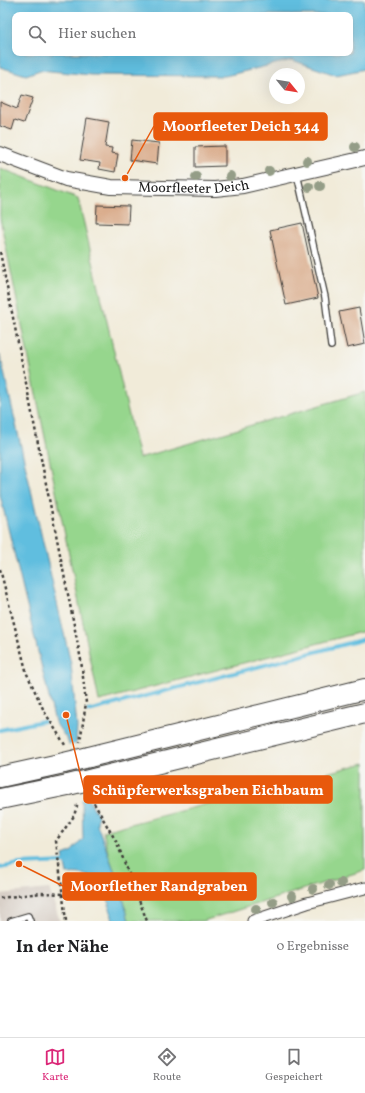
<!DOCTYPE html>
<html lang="de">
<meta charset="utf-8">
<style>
body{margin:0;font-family:Vollkorn,serif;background:#f2f2f2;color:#202124}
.compass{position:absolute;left:269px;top:68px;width:36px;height:36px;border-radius:50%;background:#fff;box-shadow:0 4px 16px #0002;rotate:120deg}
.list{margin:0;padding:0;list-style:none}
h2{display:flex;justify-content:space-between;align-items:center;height:52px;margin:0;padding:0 16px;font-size:17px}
h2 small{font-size:13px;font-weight:400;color:#757577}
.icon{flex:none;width:22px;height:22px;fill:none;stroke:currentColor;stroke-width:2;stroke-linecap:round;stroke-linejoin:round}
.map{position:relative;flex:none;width:365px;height:921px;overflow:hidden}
.search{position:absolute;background:#fff;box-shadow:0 4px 16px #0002;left:12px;right:12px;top:12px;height:44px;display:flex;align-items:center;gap:10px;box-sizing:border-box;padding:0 14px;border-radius:8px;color:#757577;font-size:15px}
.sheet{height:116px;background:#fff}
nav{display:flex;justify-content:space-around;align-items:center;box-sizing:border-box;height:56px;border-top:1px solid #e0e0e0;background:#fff;font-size:11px;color:#757577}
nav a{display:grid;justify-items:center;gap:2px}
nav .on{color:#db2777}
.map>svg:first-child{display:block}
.industrial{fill:#cec2b9}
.green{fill:#96d68d;stroke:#597954}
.water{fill:#61bedf;stroke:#3e6d7e;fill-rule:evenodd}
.pier{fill:#f1ebd9}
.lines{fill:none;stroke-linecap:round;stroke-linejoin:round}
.stream{stroke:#61bedf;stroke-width:4}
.building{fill:#d9aa89}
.service-casing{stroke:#3c3b38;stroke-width:8}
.minor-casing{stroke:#3c3b38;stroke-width:13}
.tertiary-casing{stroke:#3c3b38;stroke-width:16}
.motorway-casing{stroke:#3c3b38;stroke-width:22}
.path{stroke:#3c3b38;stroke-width:2.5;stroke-dasharray:3 3;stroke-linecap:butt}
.service{stroke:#fff;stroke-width:5.5}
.minor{stroke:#fff;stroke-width:11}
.tertiary{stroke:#fff;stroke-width:14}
.motorway{stroke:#fff;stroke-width:20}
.motorway-bridge-casing{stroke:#3c3b38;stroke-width:22;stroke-linecap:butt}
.motorway-bridge{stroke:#fff;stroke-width:20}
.tree{fill:#949d87}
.labels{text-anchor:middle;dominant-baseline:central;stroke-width:3;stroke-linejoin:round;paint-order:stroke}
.street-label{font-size:14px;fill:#1c1c1c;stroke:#f6f6f2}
.leader{fill:none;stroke:#e8590c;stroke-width:1.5}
.callout-dot{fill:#e8590c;stroke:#f6f6f2;stroke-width:1.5}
.callout{fill:#e8590c;stroke:#e8590c;stroke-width:1.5}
.callout-label{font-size:15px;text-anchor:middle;font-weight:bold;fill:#fff}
</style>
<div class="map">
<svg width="365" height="921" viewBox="0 0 365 921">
<rect width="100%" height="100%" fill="#f6f6f2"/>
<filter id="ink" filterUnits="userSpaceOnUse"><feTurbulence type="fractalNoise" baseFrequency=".025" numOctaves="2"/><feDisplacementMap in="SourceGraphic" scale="8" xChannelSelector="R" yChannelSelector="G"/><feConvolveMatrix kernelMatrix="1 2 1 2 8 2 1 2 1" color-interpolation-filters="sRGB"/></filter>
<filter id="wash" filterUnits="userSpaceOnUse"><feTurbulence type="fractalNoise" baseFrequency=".012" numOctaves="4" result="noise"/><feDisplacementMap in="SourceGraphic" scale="16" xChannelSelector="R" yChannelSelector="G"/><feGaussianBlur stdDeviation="0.9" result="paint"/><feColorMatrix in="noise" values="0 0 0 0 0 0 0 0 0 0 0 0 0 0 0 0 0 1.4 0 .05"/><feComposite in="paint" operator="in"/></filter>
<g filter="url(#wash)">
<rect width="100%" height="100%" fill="#f1ebd9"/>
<path class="industrial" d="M49,889L60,921H0V894Z"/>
<path class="green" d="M0,168L78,198L139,458L365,392V631L99,701L0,218Z
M365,763V870L203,921H129L120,886L109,857L103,831Z"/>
<path class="water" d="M0,0H365V69L336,75L292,60L225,76L91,75L40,70L26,75L0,67ZM15,15H350V53H15Z
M0,355L71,664L77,727L76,744L88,799L98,815L97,824L120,886L129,921H113C107,894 101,870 67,874L63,855L71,852L83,839L82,800L68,741L55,722L0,495Z"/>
<path class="pier" d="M78,744L90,798L80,800L67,746Z"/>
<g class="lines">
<path class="stream" d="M88,711L365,639
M0,730L43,721
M0,868L19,864L69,862"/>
</g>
<g id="blocks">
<path class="building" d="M22,95L33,98L24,123L15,120L12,130L0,126V102L17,109Z
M87,118L109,122L105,147L112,148L111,153L118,154L115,172L99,169L100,163L80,160Z
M132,140L159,143L157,164L130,160Z
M225,146V166L195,167V147Z
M97,205L129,206L128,224L96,223Z
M302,223L318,298L286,305L270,230Z
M359,308L365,344L347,348L339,312Z"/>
</g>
</g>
<g filter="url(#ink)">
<use href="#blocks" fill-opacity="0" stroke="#3c3b38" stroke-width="1"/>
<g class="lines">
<g class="service-casing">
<path id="service" d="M297,174L325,297L331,346
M11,921L28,916L30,921"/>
</g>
<g class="minor-casing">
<path id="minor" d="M253,921L307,903L365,888"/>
</g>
<g class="tertiary-casing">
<g id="tertiary">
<path id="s1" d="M0,154L66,179L111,187L215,189L243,186L365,158"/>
</g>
</g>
<g class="motorway-casing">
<path id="motorway" d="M89,757L365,689
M0,777L64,763
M93,779L365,713
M0,799L68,785"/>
</g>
<path class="path" d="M0,252L81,660L86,703L80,742
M0,569L27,674L44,711L65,745
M91,798L117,843L147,921
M0,898L41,893L63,894
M66,921L56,841L74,816L78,802"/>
<use href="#service" class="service"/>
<use href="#minor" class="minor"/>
<use href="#tertiary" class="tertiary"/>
<use href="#motorway" class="motorway"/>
<g class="motorway-bridge-casing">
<path id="motorway-bridge" d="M64,763L89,757
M68,785L93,779"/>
</g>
<use href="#motorway-bridge" class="motorway-bridge"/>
</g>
<g class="tree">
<circle cx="355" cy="147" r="5"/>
<circle cx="307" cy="161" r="5"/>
<circle cx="269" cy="171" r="5"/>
<circle cx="230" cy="176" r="5"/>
<circle cx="196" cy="177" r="5"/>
<circle cx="320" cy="186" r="5"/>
<circle cx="309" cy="187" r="5"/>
<circle cx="341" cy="883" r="5"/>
<circle cx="329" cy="885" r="5"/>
<circle cx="313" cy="889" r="5"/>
<circle cx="292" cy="896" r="5"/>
<circle cx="273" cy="902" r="5"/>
<circle cx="256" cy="909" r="5"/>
</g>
</g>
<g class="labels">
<g class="street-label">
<text stroke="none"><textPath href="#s1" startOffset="199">Moorfleeter Deich</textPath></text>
</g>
</g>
<path class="leader" d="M125 178L154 126M66 715L84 789M19 864L63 886"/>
<g class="callout-dot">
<circle cx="125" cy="178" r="4"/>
<circle cx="66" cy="715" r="4"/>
<circle cx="19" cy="864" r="4"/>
</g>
<g class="callout">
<rect x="154" y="113" width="173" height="27" rx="4"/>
<rect x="84" y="776" width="248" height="27" rx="4"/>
<rect x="63" y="873" width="193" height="27" rx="4"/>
</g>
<g class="callout-label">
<text x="241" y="131">Moorfleeter Deich 344</text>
<text x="208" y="795">Schüpferwerksgraben Eichbaum</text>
<text x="159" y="891">Moorflether Randgraben</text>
</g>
</svg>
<svg class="compass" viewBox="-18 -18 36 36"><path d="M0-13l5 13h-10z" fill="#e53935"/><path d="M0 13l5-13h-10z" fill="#757577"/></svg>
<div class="search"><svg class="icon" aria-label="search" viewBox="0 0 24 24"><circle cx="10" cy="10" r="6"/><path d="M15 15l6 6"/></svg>Hier suchen</div>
</div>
<section class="sheet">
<h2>In der Nähe<small>0 Ergebnisse</small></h2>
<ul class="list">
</ul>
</section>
<nav>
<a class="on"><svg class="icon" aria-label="map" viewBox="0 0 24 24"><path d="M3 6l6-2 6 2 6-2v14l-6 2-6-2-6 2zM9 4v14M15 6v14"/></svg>Karte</a>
<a><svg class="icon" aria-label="directions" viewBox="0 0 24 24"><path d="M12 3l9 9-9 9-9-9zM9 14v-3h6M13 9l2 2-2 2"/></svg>Route</a>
<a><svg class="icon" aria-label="saved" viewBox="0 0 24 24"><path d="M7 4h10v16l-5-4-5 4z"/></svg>Gespeichert</a>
</nav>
